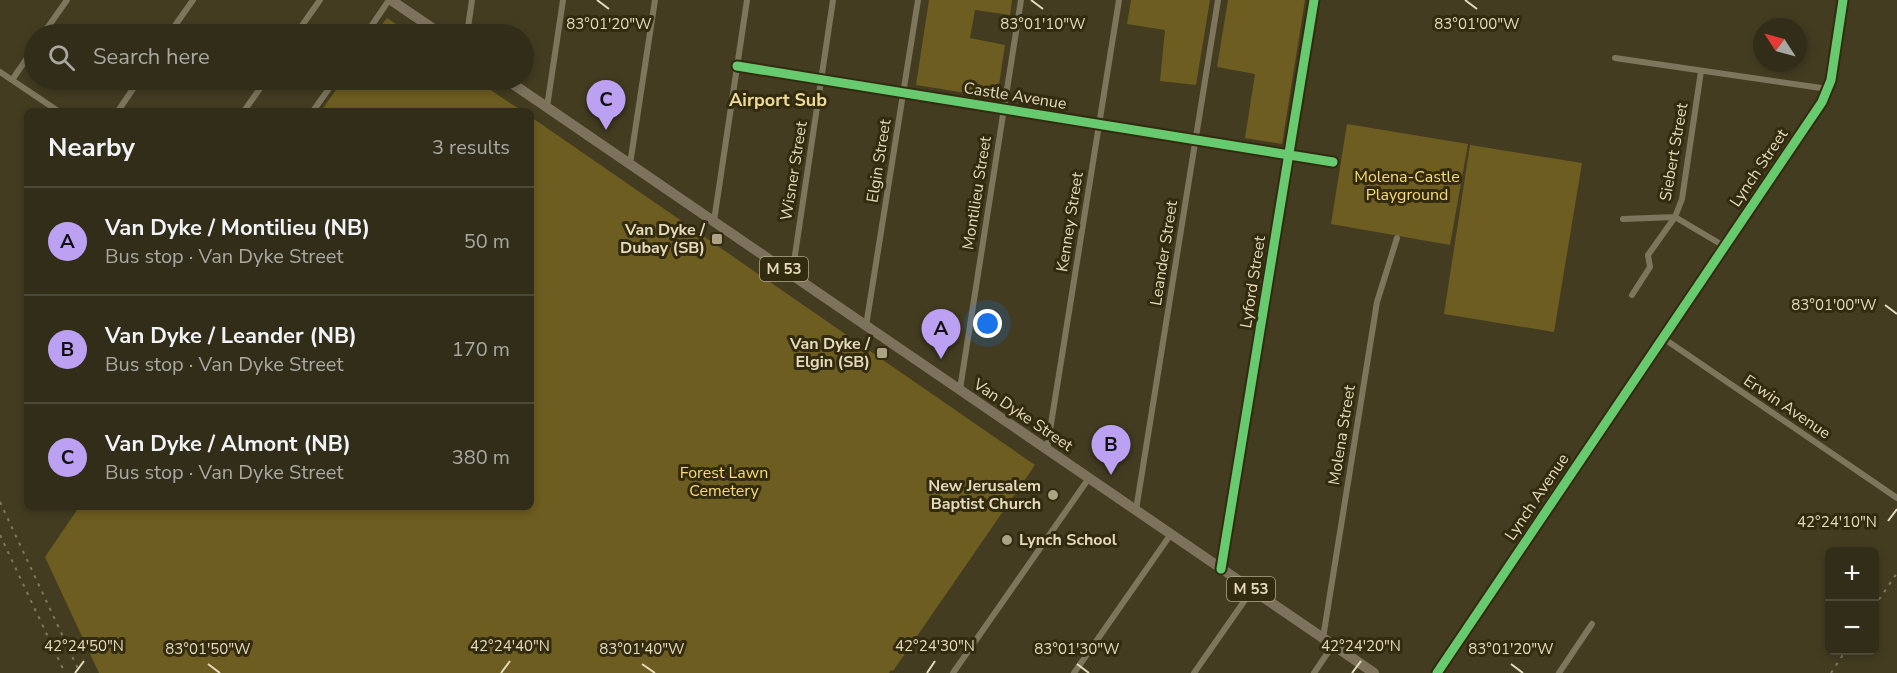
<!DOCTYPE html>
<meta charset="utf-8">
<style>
body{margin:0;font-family:"Nunito Sans",sans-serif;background:#3d3926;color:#f1f3f6}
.controls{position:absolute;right:18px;bottom:18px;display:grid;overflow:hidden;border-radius:9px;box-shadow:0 3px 9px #0003}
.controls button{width:54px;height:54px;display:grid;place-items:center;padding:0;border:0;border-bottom:2px solid #4d4938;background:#322d19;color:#f1f3f6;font:30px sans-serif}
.compass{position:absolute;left:1753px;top:18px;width:54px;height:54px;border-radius:50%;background:#322d19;box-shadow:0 3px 9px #0003;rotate:306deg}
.you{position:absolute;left:988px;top:324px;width:21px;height:21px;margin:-15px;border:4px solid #fff;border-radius:50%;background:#1a73e8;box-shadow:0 0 0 9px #1a73e833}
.badge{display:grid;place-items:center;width:39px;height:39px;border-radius:50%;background:#bca0f2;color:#111;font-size:20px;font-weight:700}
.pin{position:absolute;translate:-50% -50px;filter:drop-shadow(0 2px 3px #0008)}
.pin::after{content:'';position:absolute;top:32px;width:21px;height:18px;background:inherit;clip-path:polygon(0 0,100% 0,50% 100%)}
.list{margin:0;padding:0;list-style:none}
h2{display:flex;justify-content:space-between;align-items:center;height:78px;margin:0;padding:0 24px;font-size:26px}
h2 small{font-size:20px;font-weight:400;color:#a8a8a2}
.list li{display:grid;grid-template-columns:39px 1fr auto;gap:18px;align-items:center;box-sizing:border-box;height:108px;padding:0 24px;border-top:2px solid #4d4938}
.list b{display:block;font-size:22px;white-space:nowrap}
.list p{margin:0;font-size:20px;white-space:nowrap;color:#a8a8a2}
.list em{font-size:20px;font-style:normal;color:#a8a8a2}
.icon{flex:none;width:33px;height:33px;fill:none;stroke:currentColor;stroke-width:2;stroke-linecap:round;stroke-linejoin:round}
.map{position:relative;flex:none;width:1897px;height:673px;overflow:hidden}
.search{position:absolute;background:#322d19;box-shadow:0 3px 9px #0003;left:24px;top:24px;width:510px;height:66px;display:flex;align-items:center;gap:15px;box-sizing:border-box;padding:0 21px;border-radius:33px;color:#a8a8a2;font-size:22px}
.panel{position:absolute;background:#322d19;box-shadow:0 3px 9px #0003;left:24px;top:108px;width:510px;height:402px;border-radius:9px}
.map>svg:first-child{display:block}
.green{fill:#6e5d21}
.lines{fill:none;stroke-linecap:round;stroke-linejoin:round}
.street{stroke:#7d765d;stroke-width:6}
.secondary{stroke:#827962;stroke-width:9}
.primary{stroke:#7d735d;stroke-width:10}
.rail{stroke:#7e7863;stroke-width:2;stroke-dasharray:3 6;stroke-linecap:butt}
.cycleway-casing{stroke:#332b10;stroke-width:13}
.cycleway{stroke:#67ca6e;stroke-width:9}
.ticks{fill:none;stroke:#e5dbbb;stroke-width:2}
.poi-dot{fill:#aca385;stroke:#332b10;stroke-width:2}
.labels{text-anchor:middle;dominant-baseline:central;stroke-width:6;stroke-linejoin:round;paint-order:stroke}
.shield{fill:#332b10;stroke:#b0a688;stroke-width:1.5}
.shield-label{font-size:15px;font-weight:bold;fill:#e5dbbb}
.street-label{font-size:16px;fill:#e5dbbb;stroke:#332b10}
.park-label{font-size:16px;fill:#fadb74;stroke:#332b10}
.poi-label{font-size:16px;font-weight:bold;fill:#e5dbbb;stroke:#332b10;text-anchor:end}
.neighbourhood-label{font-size:18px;font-weight:bold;fill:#efdb99;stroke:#332b10}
.ticks-label{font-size:15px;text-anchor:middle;fill:#e5dbbb;stroke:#332b10;stroke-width:6;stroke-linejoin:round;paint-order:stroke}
</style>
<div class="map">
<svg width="1897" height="673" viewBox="0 0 1897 673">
<rect width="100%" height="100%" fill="#433c21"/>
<path class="green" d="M929,0H1012L1010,15L975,10L970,38L1005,45L997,98L916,85Z
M1131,0H1210L1196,85L1160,81L1165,30L1127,24Z
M1228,0H1305L1282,144L1245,138L1255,74L1217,67Z
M387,18L411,34H375Z
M343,80H476L522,111H321Z
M531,117L1035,465L893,671L891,670L889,673H99L45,557L79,507H531Z
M1347,124L1468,144L1450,245L1331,224Z
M1470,145L1582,163L1554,332L1444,314Z"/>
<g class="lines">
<path class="street" d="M43,34L67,0
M169,34L193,0
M296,34L320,0
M366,34L389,0
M467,34L472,0
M1615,58L1828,89
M737,66L1333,162
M0,72L58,111
M12,80L34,48
M547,107L563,0
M118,111L139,80
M244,111L266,80
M313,111L335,80
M630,164L655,0
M1623,219L1675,217L1724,246
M714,221L747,0
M792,275L833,0
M1632,295L1650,267L1648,255L1675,217L1682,199L1701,71
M866,326L918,0
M1663,338L1897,498
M960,389L1021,0
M1047,449L1119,0
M1136,510L1218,0
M1221,569L1314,0
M1323,638L1377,302L1397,238
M953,673L1089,478
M1074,673L1171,534
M1194,673L1252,590
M1314,673L1333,645
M1559,673L1592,624"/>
<path class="secondary" d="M1437,673L1822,102L1831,80L1843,0"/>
<path class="primary" d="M391,0L441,34
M507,80L1374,673"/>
<path class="rail" d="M0,502L80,673
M0,535L65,673
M1874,607L1897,573
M1831,673L1846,650"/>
<g class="cycleway-casing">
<path id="cycleway" d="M737,66L1333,162
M1221,569L1314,0
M1437,673L1822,102L1831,80L1843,0"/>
</g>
<use href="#cycleway" class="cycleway"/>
</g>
<path class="ticks" d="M597,0L609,9M1031,0L1043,9M1465,0L1477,9M1885,305L1897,314M1888,521L1897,509M208,664L220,673M642,664L655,673M1077,664L1089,673M1511,664L1523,673M75,673L84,661M501,673L510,661M927,673L935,661M1352,673L1361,661"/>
<g class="poi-dot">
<rect x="711" y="233" width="12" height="12" rx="3"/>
<rect x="876" y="347" width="12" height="12" rx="3"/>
<circle cx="1053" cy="495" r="6"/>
<circle cx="1007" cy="540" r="6"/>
</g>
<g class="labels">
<g class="shield">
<rect x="760" y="257" width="48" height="24" rx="4.5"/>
<rect x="1227" y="577" width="48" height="24" rx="4.5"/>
</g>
<g class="shield-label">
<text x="784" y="269">M 53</text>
<text x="1251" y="589">M 53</text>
</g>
<g class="street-label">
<text transform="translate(1015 96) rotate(9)">Castle Avenue</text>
<text transform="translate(1674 152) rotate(-80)">Siebert Street</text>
<text transform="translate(879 161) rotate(-81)">Elgin Street</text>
<text transform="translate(1759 168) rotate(-56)">Lynch Street</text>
<text transform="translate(794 171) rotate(-81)">Wisner Street</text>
<text transform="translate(977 193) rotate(-81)">Montilieu Street</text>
<text transform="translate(1070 222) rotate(-81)">Kenney Street</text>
<text transform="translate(1164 253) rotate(-81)">Leander Street</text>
<text transform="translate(1253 282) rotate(-81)">Lyford Street</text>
<text transform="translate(1787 407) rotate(34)">Erwin Avenue</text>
<text transform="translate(1023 415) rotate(34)">Van Dyke Street</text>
<text transform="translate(1342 435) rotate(-81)">Molena Street</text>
<text transform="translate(1537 497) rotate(-56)">Lynch Avenue</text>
</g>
<g class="park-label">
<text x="1407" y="177">Molena-Castle<tspan x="1407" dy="18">Playground</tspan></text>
<text x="724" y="473">Forest Lawn<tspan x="724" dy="18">Cemetery</tspan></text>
</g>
<g class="poi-label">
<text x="705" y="230">Van Dyke /<tspan x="705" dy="18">Dubay (SB)</tspan></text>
<text x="870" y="344">Van Dyke /<tspan x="870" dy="18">Elgin (SB)</tspan></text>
<text x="1041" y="486">New Jerusalem<tspan x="1041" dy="18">Baptist Church</tspan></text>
<text x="1019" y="540" text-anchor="start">Lynch School</text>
</g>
<g class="neighbourhood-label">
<text x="778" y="100">Airport Sub</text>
</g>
</g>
<g class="ticks-label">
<text x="609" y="29">83°01'20"W</text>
<text x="1043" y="29">83°01'10"W</text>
<text x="1477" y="29">83°01'00"W</text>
<text x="1834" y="310">83°01'00"W</text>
<text x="1837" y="527">42°24'10"N</text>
<text x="84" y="651">42°24'50"N</text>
<text x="510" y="651">42°24'40"N</text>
<text x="935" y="651">42°24'30"N</text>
<text x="1361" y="651">42°24'20"N</text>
<text x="208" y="654">83°01'50"W</text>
<text x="642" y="654">83°01'40"W</text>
<text x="1077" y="654">83°01'30"W</text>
<text x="1511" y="654">83°01'20"W</text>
</g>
</svg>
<div class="controls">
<button>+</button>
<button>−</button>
</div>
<svg class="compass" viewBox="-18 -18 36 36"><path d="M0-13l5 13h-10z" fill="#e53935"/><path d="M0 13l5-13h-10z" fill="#a8a8a2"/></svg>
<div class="you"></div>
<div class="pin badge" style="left:941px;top:359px">A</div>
<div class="pin badge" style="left:1111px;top:475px">B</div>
<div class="pin badge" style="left:606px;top:130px">C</div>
<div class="search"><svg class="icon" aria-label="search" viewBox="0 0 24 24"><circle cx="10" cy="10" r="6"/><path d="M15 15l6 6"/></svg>Search here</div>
<section class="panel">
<h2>Nearby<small>3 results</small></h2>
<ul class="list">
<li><span class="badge">A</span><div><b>Van Dyke / Montilieu (NB)</b><p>Bus stop · Van Dyke Street</p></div><em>50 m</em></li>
<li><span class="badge">B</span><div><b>Van Dyke / Leander (NB)</b><p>Bus stop · Van Dyke Street</p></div><em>170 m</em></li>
<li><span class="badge">C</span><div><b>Van Dyke / Almont (NB)</b><p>Bus stop · Van Dyke Street</p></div><em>380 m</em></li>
</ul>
</section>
</div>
